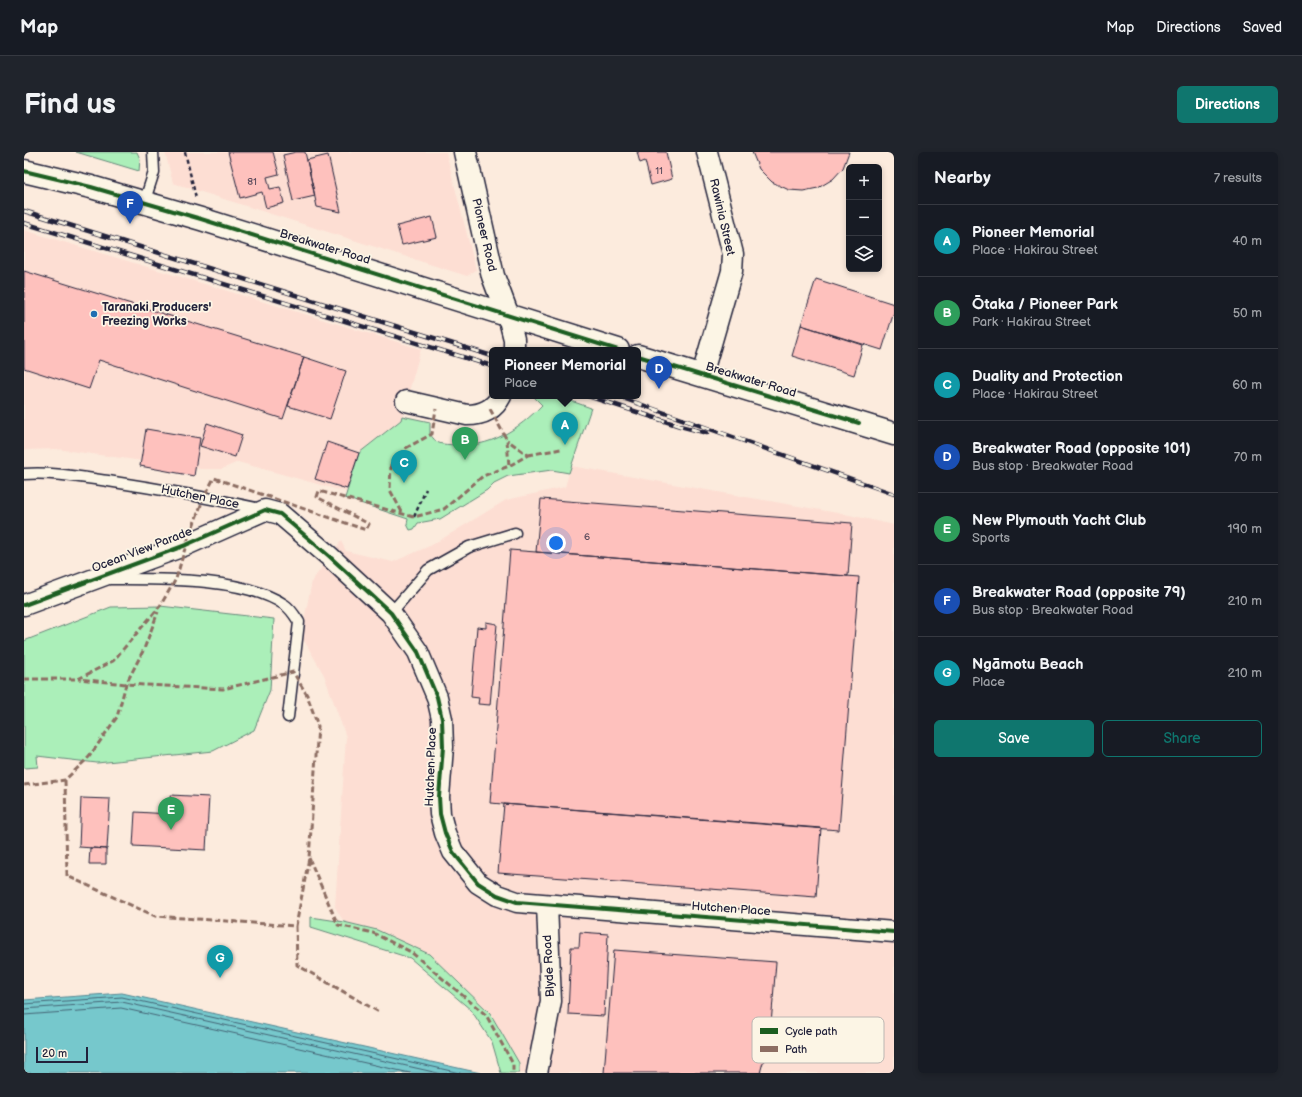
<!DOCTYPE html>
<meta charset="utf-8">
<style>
body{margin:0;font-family:"Balsamiq Sans",sans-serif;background:#20242c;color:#f1f3f6}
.controls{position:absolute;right:12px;top:12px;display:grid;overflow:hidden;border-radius:6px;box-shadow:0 2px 6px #0003}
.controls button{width:36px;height:36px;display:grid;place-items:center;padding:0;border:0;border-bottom:1px solid #363941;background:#171b24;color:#f1f3f6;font:20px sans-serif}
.scale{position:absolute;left:12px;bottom:10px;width:52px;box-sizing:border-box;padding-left:4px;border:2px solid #22223b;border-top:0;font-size:11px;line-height:14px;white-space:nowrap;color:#22223b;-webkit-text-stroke:3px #fcf5e5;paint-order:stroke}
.you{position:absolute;left:532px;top:391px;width:14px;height:14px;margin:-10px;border:3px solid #fff;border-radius:50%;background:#1a73e8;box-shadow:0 0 0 6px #1a73e833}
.badge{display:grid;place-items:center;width:26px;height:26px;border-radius:50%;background:#0f766e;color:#fff;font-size:13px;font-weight:700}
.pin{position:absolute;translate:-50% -33px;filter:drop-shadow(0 1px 2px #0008)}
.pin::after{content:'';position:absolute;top:21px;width:14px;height:12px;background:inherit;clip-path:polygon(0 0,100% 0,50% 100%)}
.popup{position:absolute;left:465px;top:195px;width:152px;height:52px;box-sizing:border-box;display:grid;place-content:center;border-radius:6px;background:#171b24;filter:drop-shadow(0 1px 3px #0005);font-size:13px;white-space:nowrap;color:#9ea1a6}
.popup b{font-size:15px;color:#f1f3f6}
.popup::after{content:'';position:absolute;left:50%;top:100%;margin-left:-8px;border:8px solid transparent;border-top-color:#171b24}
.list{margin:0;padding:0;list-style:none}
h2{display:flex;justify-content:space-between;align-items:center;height:52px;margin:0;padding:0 16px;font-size:17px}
h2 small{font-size:13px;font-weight:400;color:#9ea1a6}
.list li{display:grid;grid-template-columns:26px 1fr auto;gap:12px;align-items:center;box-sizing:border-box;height:72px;padding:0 16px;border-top:1px solid #363941}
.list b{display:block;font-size:15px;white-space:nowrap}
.list p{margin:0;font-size:13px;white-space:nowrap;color:#9ea1a6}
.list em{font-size:13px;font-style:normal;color:#9ea1a6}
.actions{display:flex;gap:8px;padding:12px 16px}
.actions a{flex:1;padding:9px 0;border:1px solid #0f766e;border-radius:6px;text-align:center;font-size:14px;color:#0f766e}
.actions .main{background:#0f766e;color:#fff}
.icon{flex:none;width:22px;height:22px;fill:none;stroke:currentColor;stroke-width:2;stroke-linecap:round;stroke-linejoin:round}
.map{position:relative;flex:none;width:870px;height:921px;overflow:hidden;border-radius:6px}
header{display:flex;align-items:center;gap:24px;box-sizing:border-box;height:56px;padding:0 20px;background:#171b24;border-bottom:1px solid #363941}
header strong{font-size:19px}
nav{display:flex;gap:22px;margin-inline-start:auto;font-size:14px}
.intro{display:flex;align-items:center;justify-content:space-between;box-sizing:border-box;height:96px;padding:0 24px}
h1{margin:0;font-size:28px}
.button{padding:10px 18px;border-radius:6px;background:#0f766e;color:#fff;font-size:14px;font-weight:700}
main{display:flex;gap:24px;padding:0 24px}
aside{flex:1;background:#171b24;border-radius:6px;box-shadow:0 2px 6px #0003}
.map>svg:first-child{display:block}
.built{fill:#fdded3}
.green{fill:#abefb9;stroke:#66887a}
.water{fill:#76c8cc;stroke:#548692}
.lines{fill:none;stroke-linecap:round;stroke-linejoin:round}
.shore{stroke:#446475;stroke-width:1}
.building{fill:#fec1bd;stroke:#22223b}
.lane-casing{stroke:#22223b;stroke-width:13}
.street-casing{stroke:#22223b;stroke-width:23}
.secondary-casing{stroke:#22223b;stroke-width:25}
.highway-casing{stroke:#22223b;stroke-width:25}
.path{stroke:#22223b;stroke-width:2.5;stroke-dasharray:4 3;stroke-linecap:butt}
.lane{stroke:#fcf5e5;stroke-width:10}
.street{stroke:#fcf5e5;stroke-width:20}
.secondary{stroke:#fcf5e5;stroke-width:22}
.highway{stroke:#fcf5e5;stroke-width:22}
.rail-casing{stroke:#22223b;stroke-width:4.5}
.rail{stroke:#fcf5e5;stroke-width:3;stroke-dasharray:9;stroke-linecap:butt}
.quiet{stroke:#8d6e63;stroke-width:3;stroke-dasharray:6 3;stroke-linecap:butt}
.cycleway-casing{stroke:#fcf5e5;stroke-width:6}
.cycleway{stroke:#1b5e20;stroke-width:4}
.poi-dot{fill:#1f6fb2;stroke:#fcf5e5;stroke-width:1.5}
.labels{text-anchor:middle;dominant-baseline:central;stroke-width:3.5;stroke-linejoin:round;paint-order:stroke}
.number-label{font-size:10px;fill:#594a5c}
.street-label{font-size:12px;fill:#22223b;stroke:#fcf5e5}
.poi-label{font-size:12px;font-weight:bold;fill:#22223b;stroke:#fcf5e5;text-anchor:start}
.key{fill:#fcf5e5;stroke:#bbb6b2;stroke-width:1}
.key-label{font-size:11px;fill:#22223b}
</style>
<header>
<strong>Map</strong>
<nav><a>Map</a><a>Directions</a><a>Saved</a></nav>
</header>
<div class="intro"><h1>Find us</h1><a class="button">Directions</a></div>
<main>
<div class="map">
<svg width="870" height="921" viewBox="0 0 870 921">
<rect width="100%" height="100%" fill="#fcebdd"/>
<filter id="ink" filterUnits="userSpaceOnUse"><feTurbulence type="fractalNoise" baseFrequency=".025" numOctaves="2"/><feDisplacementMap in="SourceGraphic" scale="8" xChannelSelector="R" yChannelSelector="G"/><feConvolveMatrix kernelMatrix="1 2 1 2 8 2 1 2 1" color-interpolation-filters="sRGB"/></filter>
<g filter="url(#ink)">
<path class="built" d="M141,0H422L452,118L443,124L149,31Z
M0,78L397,197L377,268L335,301L322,340L214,310L198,317H177L32,297L0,298Z
M547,314L825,363L870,373V921H495V911L466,861L353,778L320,770L311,755L322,585L300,523L277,483L288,429L317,389L322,399L369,410L408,393L482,348L541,335Z"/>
<path class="green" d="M52,0H113L116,7L115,19Z
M509,244H533L567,256L545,321L528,318L484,324L470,331L463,338L416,367L394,371L390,377L386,378L383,372L384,367L321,346L335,301L377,268L378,264L406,270V282C408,285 412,290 415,291C419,293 426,292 430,293C465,297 495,277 518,253Z
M136,454L250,467L246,538L230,578L189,599L73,611L13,604L14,615L0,616V489L87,455Z
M287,765L320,770L353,778L405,802L466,861L495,911V921H477L468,890L447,858L386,806L287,775Z"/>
<path class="water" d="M98,841L443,918L457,921H0V848Z"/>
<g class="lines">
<path class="shore" d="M0,852L98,845L436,921
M0,857L98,850L414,921
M0,863L97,856L386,921"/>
</g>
<path class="building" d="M204,0H249L255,22L243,25L246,37L256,35L260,51L242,56L238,40L216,46Z
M272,0H281L291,44L269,49L259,3Z
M613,0H642L648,27L627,33L621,9L616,11Z
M728,0H825L819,16L809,27L794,36L779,39L765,38L748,30L735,17Z
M304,3L317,60L293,55L283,8Z
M408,65L413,85L378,93L373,74Z
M0,119L280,205L259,267L75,208L65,237L0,216Z
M792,127L870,152V160L858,198L777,173Z
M777,173L839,193L830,223L768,204Z
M280,205L322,219L306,267L264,254Z
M183,271L218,283L211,305L176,294Z
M122,277L176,286L170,324L116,314Z
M303,290L335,301L323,337L291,327Z
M517,347L828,371L824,424L512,400Z
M486,398L835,425L815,678L466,651Z
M462,470L473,472L466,553L454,552L455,546L447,545L453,475L462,476Z
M147,643L185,645L182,698L109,694L111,660L146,662Z
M57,646L86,647L83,697L55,695Z
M480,652L797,676L792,745L474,721Z
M66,696L82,697V712H65Z
M556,780L584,782L580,864L544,862L547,795H555Z
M590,798L752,810L746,885L736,921H580Z"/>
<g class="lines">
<g class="lane-casing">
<path id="lane" d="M120,51L130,20L129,0
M0,322C29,320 56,325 84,329C136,337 186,346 237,357
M87,427C136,427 220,425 261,453C267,457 271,464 275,470L264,565
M367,461L404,418L445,395L491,381"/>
</g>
<g class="street-casing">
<path id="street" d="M484,164L490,187V198
M678,223L708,119L709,102L683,0
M382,249L443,263C457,263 470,258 477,244
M0,453L162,393L241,358L256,362L305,404L367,461L394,500L413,545L418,567L419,595L415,645L416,662L421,681L429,700L454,731L473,743L493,750L870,780
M513,921L527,849L523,753"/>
</g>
<g class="secondary-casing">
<path id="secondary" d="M441,0L469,124L484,164"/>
</g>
<g class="highway-casing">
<path id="highway" d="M0,19L67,35L177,67L594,198
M614,204L870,282"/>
</g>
<path class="path" d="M161,0L172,46
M390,365L402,337"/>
<use href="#lane" class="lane"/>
<use href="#street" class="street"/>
<use href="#secondary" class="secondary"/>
<use href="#highway" class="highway"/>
<g class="rail-casing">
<path id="rail" d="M0,59L468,204
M0,71L468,214
M564,244L656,274L683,281
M593,244L870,342"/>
</g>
<use href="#rail" class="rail"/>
<path class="quiet" d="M466,257L483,288L485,314
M504,303L537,297
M378,360L366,338L367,313L382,296L408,282L412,257
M0,527H54L89,509L136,454L152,427L162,393L180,345L190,326L342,378L345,372L293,345L295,339L390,365L420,357L459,324L485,314L504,303L483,288
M41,628L43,724L131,764L272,774L285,706L294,574L283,543L269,520L199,537L102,532L54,527
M0,633L41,628L65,605L93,565L102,532L120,497L134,460
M285,706L314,773L349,781L387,800L462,863L489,912V921
M272,774L273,813L355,860"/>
<g class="cycleway-casing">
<path id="cycleway" d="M0,19L67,35L177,67L594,198
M614,204L835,271
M0,453L162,393L241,358L256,362L305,404L367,461L394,500L413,545L418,567L419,595L415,645L416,662L421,681L429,700L454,731L473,743L493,750L870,780"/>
</g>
<use href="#cycleway" class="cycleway"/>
</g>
</g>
<circle class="poi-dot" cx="70" cy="162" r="4"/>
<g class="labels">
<g class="number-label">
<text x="635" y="19">11</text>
<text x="228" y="30">81</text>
<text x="563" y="385">6</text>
</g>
<g class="street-label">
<text transform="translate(698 65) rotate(77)">Rawinia Street</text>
<text transform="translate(460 83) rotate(77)">Pioneer Road</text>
<text transform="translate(301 95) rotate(17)">Breakwater Road</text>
<text transform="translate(727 228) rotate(17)">Breakwater Road</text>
<text transform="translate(176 345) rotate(11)">Hutchen Place</text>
<text transform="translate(118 398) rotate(-21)">Ocean View Parade</text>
<text transform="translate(407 615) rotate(-88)">Hutchen Place</text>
<text transform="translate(707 757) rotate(4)">Hutchen Place</text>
<text transform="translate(525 814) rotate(-93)">Blyde Road</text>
</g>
<g class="poi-label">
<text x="78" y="155">Taranaki Producers'<tspan x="78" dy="14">Freezing Works</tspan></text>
</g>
</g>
<rect x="728" y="865" width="132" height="46" rx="6" class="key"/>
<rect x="736" y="876" width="18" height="6" fill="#1b5e20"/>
<rect x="736" y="894" width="18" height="6" fill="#8d6e63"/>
<g class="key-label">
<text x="761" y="883">Cycle path</text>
<text x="761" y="901">Path</text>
</g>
</svg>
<div class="controls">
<button>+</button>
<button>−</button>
<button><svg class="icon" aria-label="layers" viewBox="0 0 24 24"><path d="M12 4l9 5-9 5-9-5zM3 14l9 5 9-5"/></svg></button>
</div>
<div class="scale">20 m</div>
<div class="you"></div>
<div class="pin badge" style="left:541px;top:293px;background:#0f9aa8">A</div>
<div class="popup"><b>Pioneer Memorial</b>Place</div>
<div class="pin badge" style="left:441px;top:308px;background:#2e9e5b">B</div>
<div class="pin badge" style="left:380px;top:331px;background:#0f9aa8">C</div>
<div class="pin badge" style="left:635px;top:237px;background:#1a4fb4">D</div>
<div class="pin badge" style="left:147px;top:678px;background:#2e9e5b">E</div>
<div class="pin badge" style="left:106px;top:72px;background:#1a4fb4">F</div>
<div class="pin badge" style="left:196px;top:826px;background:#0f9aa8">G</div>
</div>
<aside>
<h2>Nearby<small>7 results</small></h2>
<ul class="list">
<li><span class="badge" style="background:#0f9aa8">A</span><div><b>Pioneer Memorial</b><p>Place · Hakirau Street</p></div><em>40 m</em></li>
<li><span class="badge" style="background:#2e9e5b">B</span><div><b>Ōtaka / Pioneer Park</b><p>Park · Hakirau Street</p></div><em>50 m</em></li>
<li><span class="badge" style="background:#0f9aa8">C</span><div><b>Duality and Protection</b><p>Place · Hakirau Street</p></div><em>60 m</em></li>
<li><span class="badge" style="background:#1a4fb4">D</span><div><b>Breakwater Road (opposite 101)</b><p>Bus stop · Breakwater Road</p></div><em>70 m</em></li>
<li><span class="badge" style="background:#2e9e5b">E</span><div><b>New Plymouth Yacht Club</b><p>Sports</p></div><em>190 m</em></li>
<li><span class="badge" style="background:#1a4fb4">F</span><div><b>Breakwater Road (opposite 79)</b><p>Bus stop · Breakwater Road</p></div><em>210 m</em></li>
<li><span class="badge" style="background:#0f9aa8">G</span><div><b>Ngāmotu Beach</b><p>Place</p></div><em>210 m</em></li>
</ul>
<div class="actions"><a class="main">Save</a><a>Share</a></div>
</aside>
</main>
